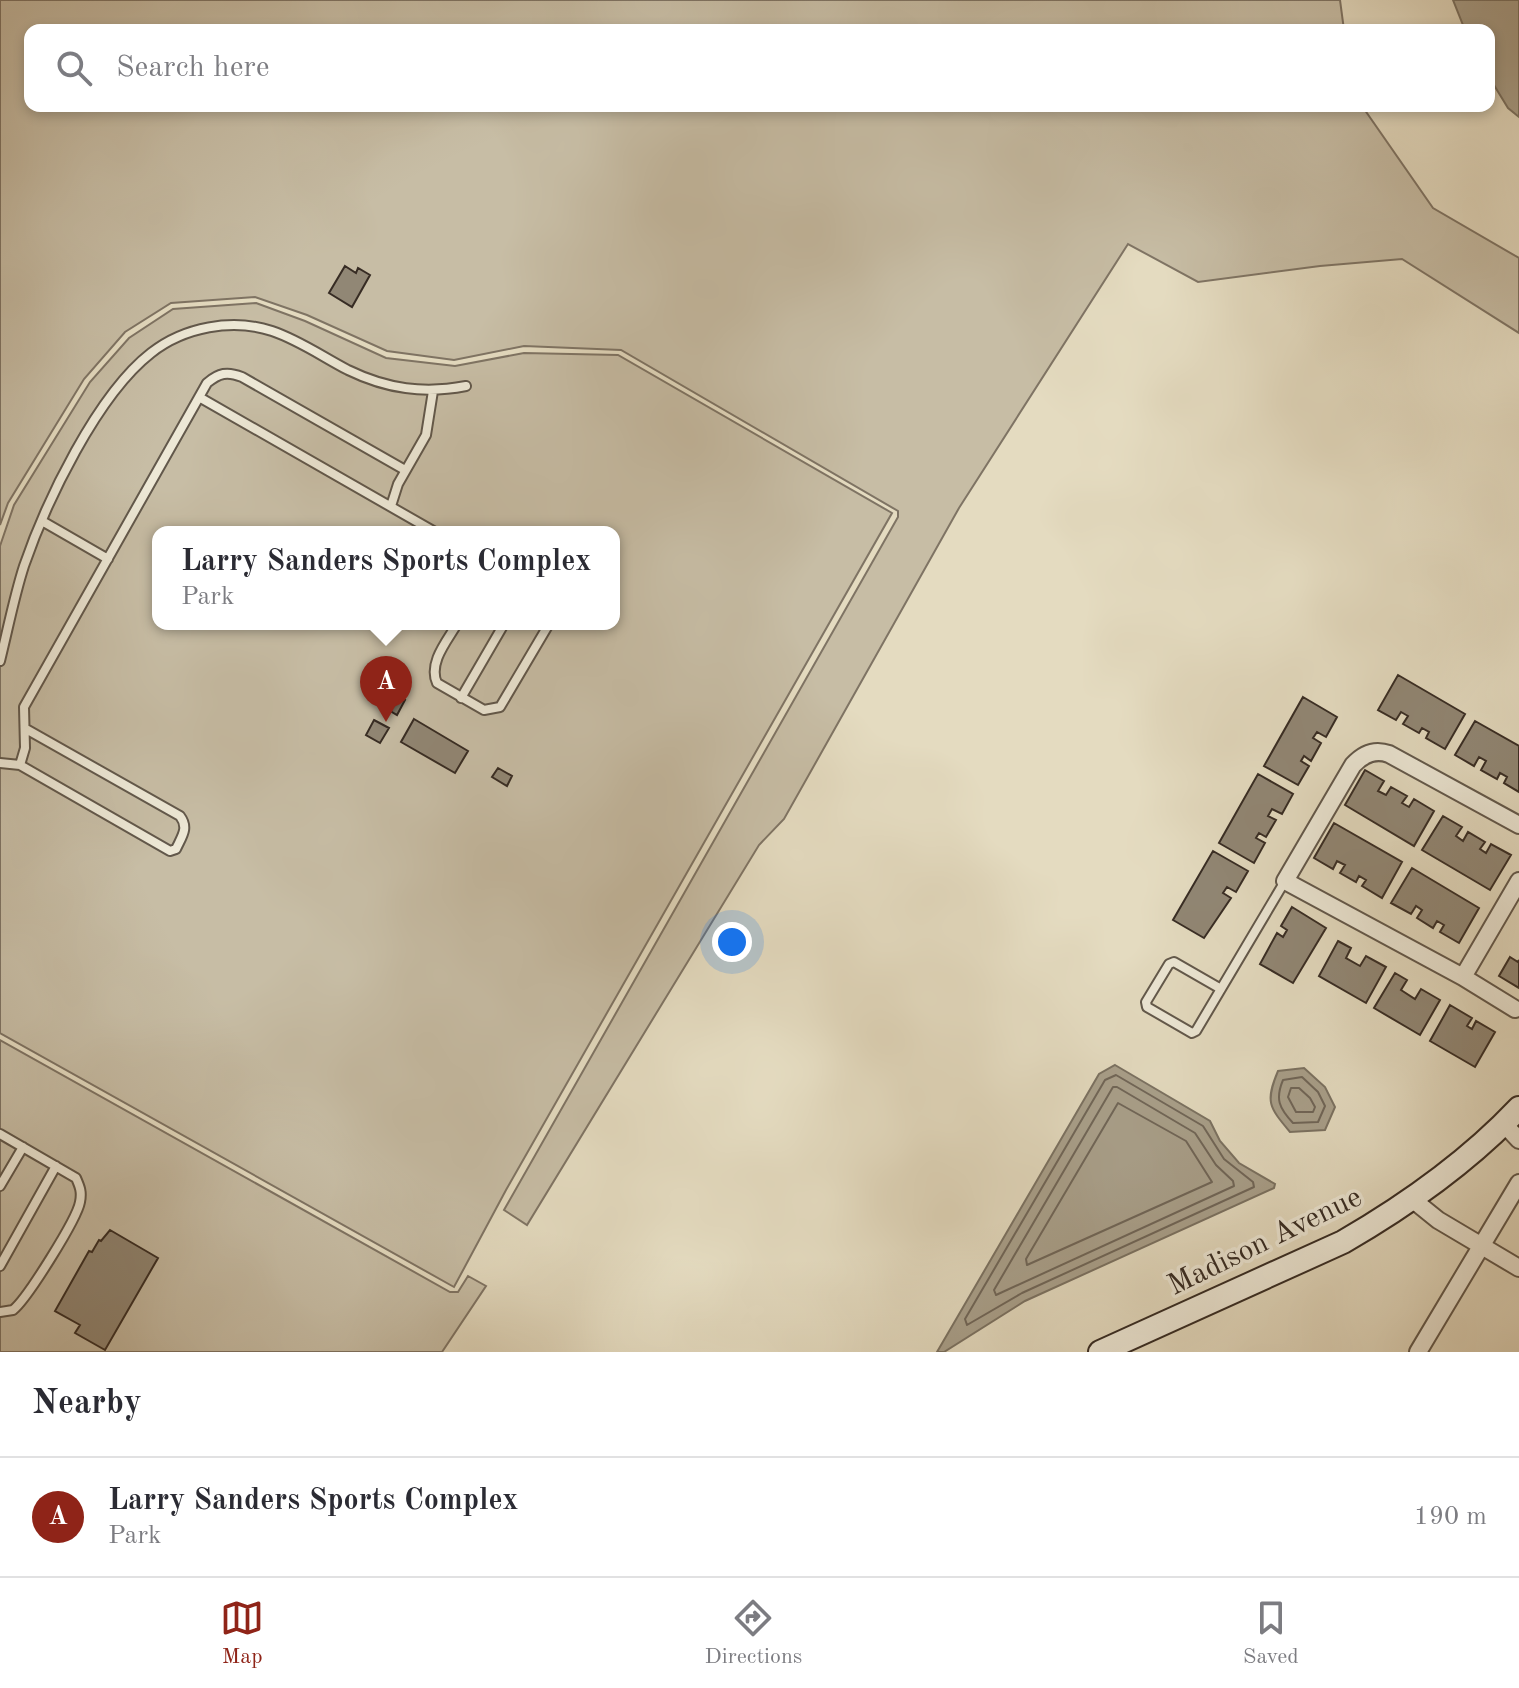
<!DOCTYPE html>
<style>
body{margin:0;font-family:"Old Standard TT",serif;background:#f7f7f7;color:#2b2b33}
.you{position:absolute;left:732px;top:942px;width:28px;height:28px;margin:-20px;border:6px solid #fff;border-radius:50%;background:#1a73e8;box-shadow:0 0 0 12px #1a73e833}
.badge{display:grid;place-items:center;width:52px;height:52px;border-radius:50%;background:#8f2418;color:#fff;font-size:26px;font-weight:700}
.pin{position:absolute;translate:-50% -66px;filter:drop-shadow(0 2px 4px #0008)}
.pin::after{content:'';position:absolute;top:42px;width:28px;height:24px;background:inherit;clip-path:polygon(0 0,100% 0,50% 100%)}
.popup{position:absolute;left:152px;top:526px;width:468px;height:104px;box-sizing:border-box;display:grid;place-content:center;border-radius:16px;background:#fff;filter:drop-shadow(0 2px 6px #0005);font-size:26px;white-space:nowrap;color:#7c7c81}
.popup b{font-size:30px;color:#2b2b33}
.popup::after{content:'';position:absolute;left:50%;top:100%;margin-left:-16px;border:16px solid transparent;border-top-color:#fff}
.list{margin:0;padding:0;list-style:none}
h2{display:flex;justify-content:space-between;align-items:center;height:104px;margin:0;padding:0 32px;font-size:34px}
h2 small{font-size:26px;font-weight:400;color:#7c7c81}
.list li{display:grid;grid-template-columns:52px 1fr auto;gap:24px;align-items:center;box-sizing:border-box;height:120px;padding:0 32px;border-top:2px solid #e1e1e2}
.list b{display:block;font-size:30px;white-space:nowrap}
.list p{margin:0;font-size:26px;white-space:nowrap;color:#7c7c81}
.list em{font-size:26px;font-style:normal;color:#7c7c81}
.icon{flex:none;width:44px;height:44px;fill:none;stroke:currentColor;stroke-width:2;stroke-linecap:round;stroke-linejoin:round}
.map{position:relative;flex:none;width:1519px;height:1352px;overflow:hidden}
.search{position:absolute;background:#fff;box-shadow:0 4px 12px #0003;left:24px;right:24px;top:24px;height:88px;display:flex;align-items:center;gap:20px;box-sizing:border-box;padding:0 28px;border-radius:16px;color:#7c7c81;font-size:30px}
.sheet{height:224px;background:#fff}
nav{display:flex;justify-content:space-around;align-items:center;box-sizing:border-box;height:112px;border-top:2px solid #e1e1e2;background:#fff;font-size:22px;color:#7c7c81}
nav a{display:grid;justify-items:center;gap:4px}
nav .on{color:#8f2418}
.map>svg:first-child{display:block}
.green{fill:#c7bda5;stroke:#7f7464;stroke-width:2;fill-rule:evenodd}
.water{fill:#a9a08b;stroke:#7b7262;stroke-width:2}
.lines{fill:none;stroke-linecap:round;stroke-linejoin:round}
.shore{stroke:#706658;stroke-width:2}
.building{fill:#918775;stroke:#372c24;stroke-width:2}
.service-casing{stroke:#62584b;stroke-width:12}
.minor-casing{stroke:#62584b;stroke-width:20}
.secondary-casing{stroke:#372c24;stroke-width:26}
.service{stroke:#ede8d6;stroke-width:8}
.minor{stroke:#ede8d6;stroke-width:16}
.secondary{stroke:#ede8d6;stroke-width:22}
.labels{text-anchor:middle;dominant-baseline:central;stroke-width:7;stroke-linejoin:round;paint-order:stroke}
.street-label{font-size:30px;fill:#372c24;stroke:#ede8d6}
</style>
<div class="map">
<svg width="1519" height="1352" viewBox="0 0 1519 1352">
<rect width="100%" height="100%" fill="#e4dbc0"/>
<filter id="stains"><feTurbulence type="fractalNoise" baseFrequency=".0025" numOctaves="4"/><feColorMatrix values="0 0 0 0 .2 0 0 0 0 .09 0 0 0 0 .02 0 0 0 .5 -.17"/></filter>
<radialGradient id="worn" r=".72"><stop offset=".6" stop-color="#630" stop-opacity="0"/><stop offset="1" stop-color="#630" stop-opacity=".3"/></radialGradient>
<path class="green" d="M0,0H1340L1344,30H30V106H1362L1433,208L1519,258V333L1402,259L1320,266L1198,282L1128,244L959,508L784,819L759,845L527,1225L504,1210L898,517V511L621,350L524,346L454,360L387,351L307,315L255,297L171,303L125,332L84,379L8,503L0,525Z
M256,303L305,321L386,358L455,366L524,353L618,355L892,513L506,1190L454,1287L0,1033V546L14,505L90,382L129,338L173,309ZM158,532H614V624H158Z
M0,1040L450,1292H458L468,1276L486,1286L442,1352H0Z"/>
<path class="water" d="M1453,0H1519V117L1508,108L1489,77V30H1465Z
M1115,1065L1210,1121L1220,1141L1239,1163L1275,1184L1274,1188L1025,1301L944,1352H937L1099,1074Z
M1304,1068L1325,1087L1335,1107L1325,1130L1290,1132C1269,1107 1265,1102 1278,1071Z"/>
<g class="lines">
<path class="shore" d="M1116,1075L1203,1126L1224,1159L1253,1182L1254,1187L1022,1293L967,1325L965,1319L1105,1080Z
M1302,1077L1318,1092L1325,1106L1318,1122L1293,1123C1279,1108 1275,1099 1283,1080Z
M1113,1087H1117L1195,1133L1216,1165L1233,1181L1234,1186L996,1295L994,1290Z
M1291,1088H1299L1310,1098L1315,1107L1313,1112H1296L1288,1097Z
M1118,1103L1186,1141L1212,1182L1027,1265L1026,1259Z"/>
</g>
<path class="building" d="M345,266L356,273L358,268L370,275L352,307L329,293Z
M1398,675L1465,714L1445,749L1426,738L1429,732L1422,728L1419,733L1403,724L1408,716L1401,712L1396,720L1378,710Z
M390,692L405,700L397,715L382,706Z
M1303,697L1337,717L1326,737L1317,732L1313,738L1321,743L1311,761L1304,756L1301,761L1309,766L1298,785L1264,766Z
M414,719L468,751L455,773L401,742Z
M374,720L389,728L380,743L366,735Z
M1475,721L1519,746V792L1504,783L1507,777L1500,773L1497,779L1481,770L1486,761L1479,757L1474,766L1455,755Z
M498,768L512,776L507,786L492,777Z
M1365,770L1384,781L1378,791L1386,795L1391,787L1407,796L1402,803L1409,807L1414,799L1434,811L1414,846L1345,805Z
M1258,774L1293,794L1282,814L1272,809L1268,816L1276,820L1266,837L1259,833L1256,838L1265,843L1254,863L1219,843Z
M1443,816L1462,827L1456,836L1463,841L1468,832L1485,842L1480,849L1486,853L1491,844L1511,855L1490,890L1422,850Z
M1334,823L1402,862L1382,898L1362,886L1366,880L1359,876L1356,882L1340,873L1345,865L1337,861L1333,869L1314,858Z
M1213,851L1248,871L1236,892L1227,887L1223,893L1231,898L1204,938L1173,920Z
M1412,868L1479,908L1459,943L1440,932L1444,925L1437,921L1433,928L1417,918L1422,910L1416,906L1411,914L1391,903Z
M1292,907L1326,928L1293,983L1260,964L1277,933L1283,937L1287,930L1281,926Z
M1338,941L1351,948L1346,958L1360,966L1366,956L1386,967L1366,1003L1319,976Z
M1510,957L1518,962L1519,960V988L1499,976Z
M1395,973L1407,980L1401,990L1415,999L1421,989L1440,1000L1420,1035L1374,1008Z
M1450,1005L1472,1018L1467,1026L1472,1029L1476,1021L1495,1032L1475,1067L1430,1041Z
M110,1230L158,1258L105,1350L75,1333L80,1325L55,1311L89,1251L92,1252L99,1240L101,1241Z"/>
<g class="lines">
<g class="service-casing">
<path id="service" d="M199,397L435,532
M391,506L398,484L426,435L433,391
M42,521L108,559
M457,624C447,641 428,663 437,683L484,710L500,707L549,624
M0,661C8,629 14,597 24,566C46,502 97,395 151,353C184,327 232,318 272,331C299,340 323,357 348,370C387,389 424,394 466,386
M461,698L504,624
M0,763L20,765L170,851L176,849C182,836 189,828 180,816L26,729
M20,765L25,748L24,707L207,383C219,373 227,371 242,377L405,470
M1221,989L1174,962L1169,964L1146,1002L1147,1007L1192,1033L1196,1031L1285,881
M0,1134L76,1178C80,1187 82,1192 80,1202C77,1219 27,1299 13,1310L0,1312
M0,1186L23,1147
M0,1266L56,1166"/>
</g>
<g class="minor-casing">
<path id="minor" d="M1519,825L1389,754C1375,749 1363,754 1353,765L1285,881L1463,977L1519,881
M1463,977L1515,1009
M1504,1124L1519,1140
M1412,1199L1438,1220L1519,1268
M1418,1352L1519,1183"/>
</g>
<g class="secondary-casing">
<path id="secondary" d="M1100,1352L1343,1242C1407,1205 1468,1162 1519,1108"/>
</g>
<use href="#service" class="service"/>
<use href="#minor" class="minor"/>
<use href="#secondary" class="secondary"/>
</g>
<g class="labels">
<g class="street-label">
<text transform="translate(1265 1242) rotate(-26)">Madison Avenue</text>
</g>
</g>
<rect width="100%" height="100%" filter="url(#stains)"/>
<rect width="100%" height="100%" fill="url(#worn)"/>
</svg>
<div class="you"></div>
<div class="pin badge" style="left:386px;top:722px">A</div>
<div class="popup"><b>Larry Sanders Sports Complex</b>Park</div>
<div class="search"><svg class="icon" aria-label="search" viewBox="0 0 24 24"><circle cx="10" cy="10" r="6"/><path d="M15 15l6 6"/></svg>Search here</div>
</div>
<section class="sheet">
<h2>Nearby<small></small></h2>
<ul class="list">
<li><span class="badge">A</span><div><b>Larry Sanders Sports Complex</b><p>Park</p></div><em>190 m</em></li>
</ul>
</section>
<nav>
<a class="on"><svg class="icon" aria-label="map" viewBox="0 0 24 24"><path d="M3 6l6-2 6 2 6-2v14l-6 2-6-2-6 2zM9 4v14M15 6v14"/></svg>Map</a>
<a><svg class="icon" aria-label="directions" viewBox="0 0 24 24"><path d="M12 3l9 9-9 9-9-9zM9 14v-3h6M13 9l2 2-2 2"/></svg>Directions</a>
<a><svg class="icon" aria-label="saved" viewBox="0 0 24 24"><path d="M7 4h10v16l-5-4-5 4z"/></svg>Saved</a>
</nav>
